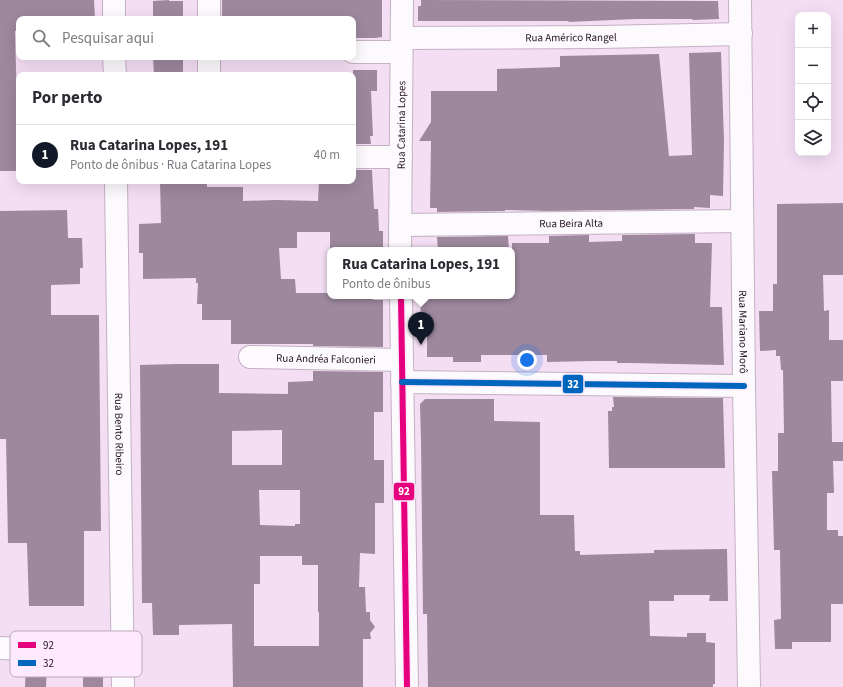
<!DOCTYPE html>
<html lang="pt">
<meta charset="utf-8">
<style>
body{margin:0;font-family:"Source Sans 3",sans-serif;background:#f7f7f7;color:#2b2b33}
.controls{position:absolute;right:12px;top:12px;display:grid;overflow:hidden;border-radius:8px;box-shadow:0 4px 16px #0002}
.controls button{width:36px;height:36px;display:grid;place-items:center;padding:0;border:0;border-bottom:1px solid #e1e1e2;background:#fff;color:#2b2b33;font:20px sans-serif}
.you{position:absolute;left:527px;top:360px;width:14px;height:14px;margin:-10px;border:3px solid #fff;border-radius:50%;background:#1a73e8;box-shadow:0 0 0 6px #1a73e833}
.badge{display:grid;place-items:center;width:26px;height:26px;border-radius:50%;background:#111827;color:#fff;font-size:13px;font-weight:700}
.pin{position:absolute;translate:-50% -33px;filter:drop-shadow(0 1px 2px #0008)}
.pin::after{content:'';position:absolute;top:21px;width:14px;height:12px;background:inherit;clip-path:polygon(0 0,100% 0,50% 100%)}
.popup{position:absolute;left:327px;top:247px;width:188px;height:52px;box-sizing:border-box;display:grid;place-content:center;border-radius:8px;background:#fff;filter:drop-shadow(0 1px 3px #0005);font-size:13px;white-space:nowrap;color:#7c7c81}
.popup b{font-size:15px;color:#2b2b33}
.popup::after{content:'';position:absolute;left:50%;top:100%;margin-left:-8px;border:8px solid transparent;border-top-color:#fff}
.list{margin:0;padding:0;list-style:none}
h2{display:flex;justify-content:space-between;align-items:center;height:52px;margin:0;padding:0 16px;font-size:17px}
h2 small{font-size:13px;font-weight:400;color:#7c7c81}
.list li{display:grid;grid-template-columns:26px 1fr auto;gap:12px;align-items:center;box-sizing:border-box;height:60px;padding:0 16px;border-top:1px solid #e1e1e2}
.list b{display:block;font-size:15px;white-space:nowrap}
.list p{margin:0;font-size:13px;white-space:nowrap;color:#7c7c81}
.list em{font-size:13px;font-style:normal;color:#7c7c81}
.icon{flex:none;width:22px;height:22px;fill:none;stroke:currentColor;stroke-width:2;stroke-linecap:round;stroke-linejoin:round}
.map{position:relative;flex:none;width:843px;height:687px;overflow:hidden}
.search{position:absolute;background:#fff;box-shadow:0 4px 16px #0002;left:16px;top:16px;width:340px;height:44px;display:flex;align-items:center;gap:10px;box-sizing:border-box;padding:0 14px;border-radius:8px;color:#7c7c81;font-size:15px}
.panel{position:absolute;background:#fff;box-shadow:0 4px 16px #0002;left:16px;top:72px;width:340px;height:112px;border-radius:8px}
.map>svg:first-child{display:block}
.building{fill:#9d889e;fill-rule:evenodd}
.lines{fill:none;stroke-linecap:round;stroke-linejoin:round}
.minor-casing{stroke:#c4b1c4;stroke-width:24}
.minor{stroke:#fdfafd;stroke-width:22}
.bus-1-casing{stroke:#fdeafe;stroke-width:9}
.bus-2-casing{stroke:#fdeafe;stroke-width:9}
.bus-1{stroke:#e5007d;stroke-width:6}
.bus-2{stroke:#0065bd;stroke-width:6}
.labels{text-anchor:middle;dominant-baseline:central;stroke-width:4;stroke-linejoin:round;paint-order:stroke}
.street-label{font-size:11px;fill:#231223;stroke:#fdeafe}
.key{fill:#fdeafe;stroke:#bca9bc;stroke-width:1}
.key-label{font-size:11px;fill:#231223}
.line-badge{stroke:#fdeafe;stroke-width:1.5}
.badge-label{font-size:11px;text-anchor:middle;font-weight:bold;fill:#fff}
</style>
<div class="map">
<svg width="843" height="687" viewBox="0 0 843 687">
<rect width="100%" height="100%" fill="#f4def4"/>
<path class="building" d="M0,0H94L95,19H19V31H15L17,107H19V171H0Z
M169,0V1H183V19H153V1Z
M222,0H382V37L375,38H353V19H222Z
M421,0L718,1L719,19L693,20L692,19H636L568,22L569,21H418V6H421Z
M721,52L724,141L723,196L710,195V208L694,207V209L546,211L505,210V211L437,212V208H430L431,141H419L431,122V91H497V69L560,67V56L659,54L669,156L692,155L689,53Z
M153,57H183V75H154Z
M353,70H377V91H371L373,136H370L371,144H353Z
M353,170H372L374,209H378L379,231H383V247H373V250H330V232H297V248H279L281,279H295L296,293H330V296H373V300H383V347L313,346V344H231V320H202V304H197L198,283H196V278L143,279V253H139V224L161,223L160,181H207V187H243V201L276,200L318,201L319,181H353Z
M843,203V275H823L824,311L829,310V340H843V381H831L832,442H843V461H833L834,493H827V530H838V536H843V604H831V642H792V649H775L774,620L781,619L780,550H774L772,471H778V433H784L783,370H781L780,356H776V350L760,351L759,311H773V284H777V204Z
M67,210L68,238H82L83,268H80V284L51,285V315H99L101,531H84V606H29L27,543H8L6,439H0V211Z
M695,234V243H712L710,307H722L724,365L631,363H617V361H593L547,362V355H481V362H453V357H427V328H420L421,296H512V243H549V236L589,235V242L622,241V235Z
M508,236L509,250H438L437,237Z
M177,364H219V393L288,394V382L313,381V371L383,372V412H374V460H384V503H375V554L360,553L359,587H365L366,612H370V620L375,627L370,633L371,639H363V687H233L232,624L179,625V635H153L152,603H142L140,365ZM282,430V465H232V431ZM259,490H300V524H295V526L260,525ZM260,556H302V565H318V612H319V646H254V584H260Z
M613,397L723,398L725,468H609L608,411H612V407H614Z
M425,399H494V421L540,422V515H574L575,551H580V555L654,553V550L727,549L728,601H709L710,595H674V601H649L650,636L687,637V633H706V642L715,643V684H713V687H428L427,614H423L421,441L420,404Z
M26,664H47L46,687H25Z
M83,664H103V687H83Z"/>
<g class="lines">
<g class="minor-casing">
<g id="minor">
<path d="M114,0V19"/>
<path id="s1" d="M740,0L744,386L749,687"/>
<path d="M209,19V0"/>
<path id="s2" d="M402,38L601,37L741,34"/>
<path d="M353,52H401"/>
<path d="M114,57L115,75"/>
<path d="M209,75V57"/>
<path d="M353,157H401"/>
<path id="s3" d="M116,181L123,687"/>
<path id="s4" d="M400,225L742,221"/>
<path id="s5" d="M400,250L402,0"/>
<path d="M401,296L407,687"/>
<path id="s6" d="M250,357L401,360"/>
<path d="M402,382L744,386"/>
<path d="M0,648L102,652"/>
</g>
</g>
<use href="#minor" class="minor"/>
<g class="bus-1-casing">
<path id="bus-1" d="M401,296L407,687"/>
</g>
<g class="bus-2-casing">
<path id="bus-2" d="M402,382L744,386"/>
</g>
<use href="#bus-1" class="bus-1"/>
<use href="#bus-2" class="bus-2"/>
</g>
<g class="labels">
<g class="street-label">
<text stroke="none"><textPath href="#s2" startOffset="169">Rua Américo Rangel</textPath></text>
<text stroke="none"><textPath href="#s5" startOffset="125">Rua Catarina Lopes</textPath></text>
<text stroke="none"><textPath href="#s4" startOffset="171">Rua Beira Alta</textPath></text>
<text stroke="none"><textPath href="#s1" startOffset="332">Rua Mariano Morô</textPath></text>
<text stroke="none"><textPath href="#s6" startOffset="76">Rua Andréa Falconieri</textPath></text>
<text stroke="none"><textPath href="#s3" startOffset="253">Rua Bento Ribeiro</textPath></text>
</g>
</g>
<rect x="10" y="631" width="132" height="46" rx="6" class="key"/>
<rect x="18" y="642" width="18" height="6" fill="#e5007d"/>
<rect x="18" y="660" width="18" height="6" fill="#0065bd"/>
<g class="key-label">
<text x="43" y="649">92</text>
<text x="43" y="667">32</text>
</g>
<g class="line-badge">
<rect x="562" y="374" width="22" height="20" rx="4" fill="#0065bd"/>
<rect x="393" y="482" width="22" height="19" rx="4" fill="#e5007d"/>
</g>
<g class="badge-label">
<text x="573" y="388">32</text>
<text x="404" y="495">92</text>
</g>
</svg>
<div class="controls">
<button>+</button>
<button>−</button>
<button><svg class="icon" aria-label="locate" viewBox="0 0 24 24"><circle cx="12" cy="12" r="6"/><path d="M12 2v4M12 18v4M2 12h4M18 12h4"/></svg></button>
<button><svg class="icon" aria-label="layers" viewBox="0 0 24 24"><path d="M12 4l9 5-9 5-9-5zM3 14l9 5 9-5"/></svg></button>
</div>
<div class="you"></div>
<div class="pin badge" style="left:421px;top:345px">1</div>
<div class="popup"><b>Rua Catarina Lopes, 191</b>Ponto de ônibus</div>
<div class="search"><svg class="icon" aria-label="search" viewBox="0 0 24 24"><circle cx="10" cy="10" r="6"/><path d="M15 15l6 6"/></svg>Pesquisar aqui</div>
<section class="panel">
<h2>Por perto<small></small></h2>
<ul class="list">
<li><span class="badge">1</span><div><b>Rua Catarina Lopes, 191</b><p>Ponto de ônibus · Rua Catarina Lopes</p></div><em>40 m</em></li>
</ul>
</section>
</div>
